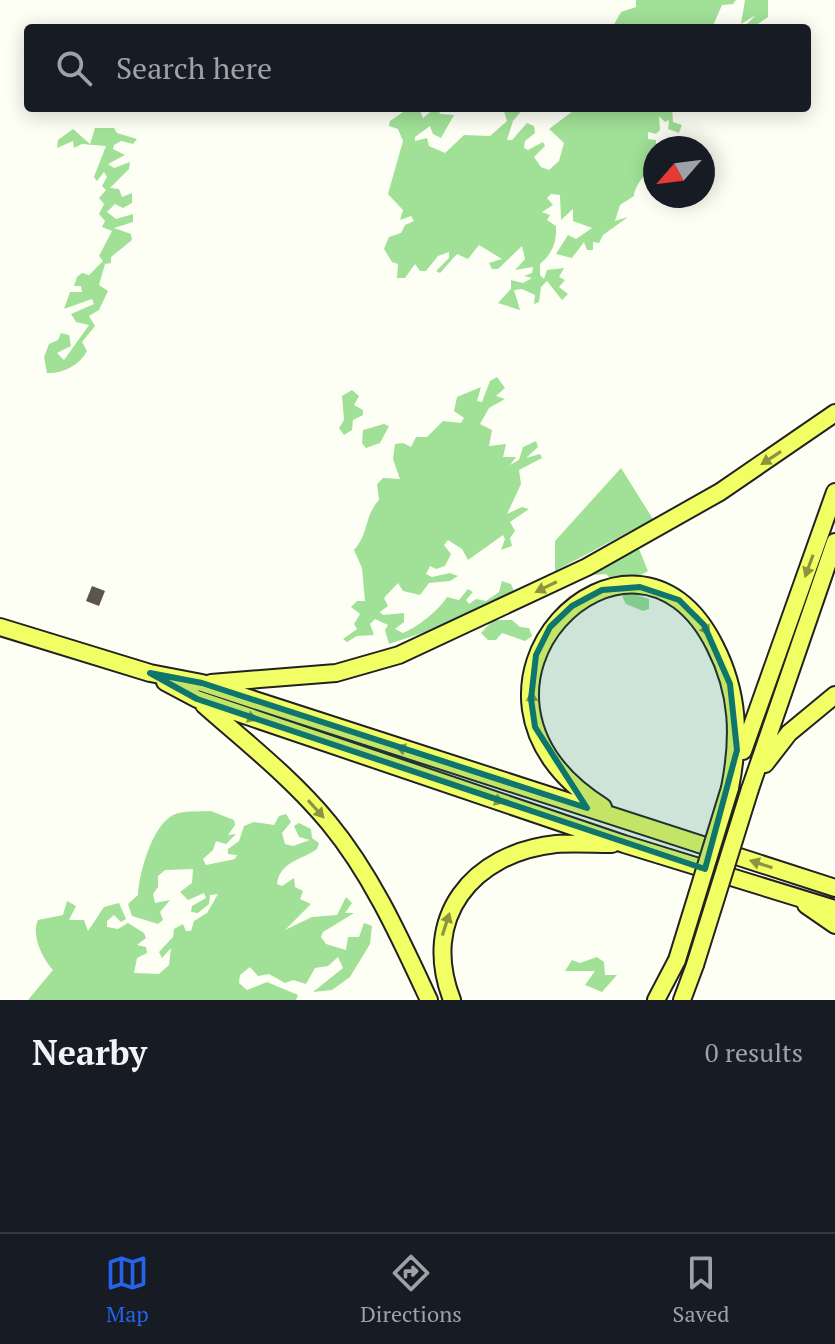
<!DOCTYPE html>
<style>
body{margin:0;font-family:"PT Serif",serif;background:#20242c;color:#f1f3f6}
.compass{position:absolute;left:643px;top:136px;width:72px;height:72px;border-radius:50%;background:#171b24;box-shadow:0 4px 20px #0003;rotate:242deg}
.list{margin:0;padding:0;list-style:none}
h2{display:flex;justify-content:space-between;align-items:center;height:104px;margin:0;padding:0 32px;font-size:34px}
h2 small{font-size:26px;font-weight:400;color:#9ea1a6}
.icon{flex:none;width:44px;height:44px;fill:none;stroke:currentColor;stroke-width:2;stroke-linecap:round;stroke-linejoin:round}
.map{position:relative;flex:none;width:835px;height:1000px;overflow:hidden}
.search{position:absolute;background:#171b24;box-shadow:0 4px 20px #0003;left:24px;right:24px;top:24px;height:88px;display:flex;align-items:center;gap:20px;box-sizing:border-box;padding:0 28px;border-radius:8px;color:#9ea1a6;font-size:30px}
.sheet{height:232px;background:#171b24}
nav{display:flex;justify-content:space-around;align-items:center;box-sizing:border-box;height:112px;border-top:2px solid #363941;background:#171b24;font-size:22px;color:#9ea1a6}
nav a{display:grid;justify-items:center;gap:4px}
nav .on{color:#2563eb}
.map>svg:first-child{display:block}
.forest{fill:#a0e097}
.building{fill:#5a564c}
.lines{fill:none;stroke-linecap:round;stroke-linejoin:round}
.major-casing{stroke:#222;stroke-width:20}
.major{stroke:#f1ff64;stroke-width:16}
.major-bridge-casing{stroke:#222;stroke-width:20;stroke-linecap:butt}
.major-bridge{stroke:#f1ff64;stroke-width:16}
.oneway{fill:#8c943f}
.marked{fill:#0f766e;fill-opacity:0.2;stroke:#0f766e;stroke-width:6;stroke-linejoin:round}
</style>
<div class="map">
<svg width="835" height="1000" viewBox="0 0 835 1000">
<rect width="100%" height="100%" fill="#fefff4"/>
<path class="forest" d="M636,0H736L733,4L722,5L712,28H612L621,12L636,7Z
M745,0H768V17L752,28H743L756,15L741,24Z
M409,108H419L423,118L435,108L441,114L454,115L441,138L433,134L430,126L415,137V141L427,138L429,146L445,153L464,135L490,136L507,121L503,108H524L513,121L507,140H512L527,123L534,126L535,133L525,141L524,148L528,150L543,142L545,146L534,157L541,167L549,170L559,161L564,143L549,129L577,108H672L673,122L682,125L679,133L668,129L669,120L665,122L659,116L660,130L656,134L648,132V139L656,140V145L665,143L664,146L655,148C655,173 636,177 634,196L620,205L615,221L628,217L603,235L599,243L593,242V250H587L584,242L572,258L556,254L568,235L576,239L592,228L573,221V209L561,220L560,195L551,194L547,198L553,205L542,212L550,215L547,220L556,226C557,242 552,254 540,264V275L544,279L547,270L564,268L559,277L565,280L559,287L568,294L562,300L547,281L541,287L539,302L534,304L535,295L522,289L514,290L520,310L498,303L511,289V280L523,283L532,278L524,276L532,273L533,267L515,270L525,259L522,246L498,269H492L489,263L502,259L479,245L468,259L457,254L440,273L436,271L449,258V252L438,256L426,271H420L415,264L405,278H397L398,264L392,262L384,249L389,237L401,233L405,225L414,221L411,216L400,220L403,210L388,194L403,141L398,129L389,126L390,121Z
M95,128H114L117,133L137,139L133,144L121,141L114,145L113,149L125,155L108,164L114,168L130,162L129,169L110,188L119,189L122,197L132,193V203L123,208L115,204L107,212L116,219L133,214V222L114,228L131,234L132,240L111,257V263L105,264L99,285L108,291L99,310L89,316L95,326L82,342L87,351C79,366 62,374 47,373L44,357L49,344L58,340L61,333L69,335L71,346L57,353L64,360L89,325L76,322L71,314L94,304L92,299L64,309L70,292H82L81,286H74L77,277L82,273L89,275L103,261L99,256L112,231L102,227L105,221L99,214L104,204L99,198L106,190L102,186L107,177L104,172L97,181L94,177L106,146L82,144L74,148L73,141L57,148L58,140L73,129L90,144Z
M497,377L505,388L496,396L505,399L489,408L480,424L492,430L489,446L506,444L503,457H516L510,465L519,460L523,447L536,441L538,447L526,458L540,454L542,458L519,470L521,484L507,514L522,507L529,509L510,522L515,531L510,538L512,546L501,550L505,539L503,535L468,560L462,549L448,540L444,545L451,554L445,566L436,569L430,566L426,574L432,577L450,573L458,576L450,581L429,583L420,595L403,591L398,583L384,598L388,606L380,612L383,615L404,613V622L395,629L403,633C418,627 439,610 447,597L459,600L468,589L473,592L466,600L469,604L476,599L486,601L499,592L502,581L511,584L514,591L455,622L389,644L385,630L388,625L375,619L370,624L374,635L357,636L347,642L343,639L357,629L354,624L360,614L351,607L357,601H365L362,568L354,550C369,534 364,516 379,500L377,484L383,478L400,479L393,459L395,444L403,443L411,447L416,437H427L443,421L461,423L464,418L454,411L457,397L481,387L477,401L482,402L490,381Z
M352,390L359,396L354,405L363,410V415L353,420L352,430L344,435L339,428L344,420L342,396Z
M384,424L389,426L380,443L366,448L362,443L363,430Z
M621,468L653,519L555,571V541Z
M639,549L648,571L634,579L613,581L606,574L595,575L591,570L615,556Z
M628,592L649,599V609L643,611L626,604L622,596Z
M493,620H512L520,627L529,628L532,636L525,641L502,633L496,640H488L481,633Z
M211,811L234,820L235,825L228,835L236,834L226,844L216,841L213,850L203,859L206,865L235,859L237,855L228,854V849L239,841L244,826L254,822L274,825L279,816L286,814L291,822L282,833L285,844L293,846L310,840L299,837L294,826L299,823L311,829L312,838L319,843L317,849C302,860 280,861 277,884L282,886L294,878L295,887L303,891L300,899L311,904L285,930L312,917L337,915L346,897L352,903L345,913H354L323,932L321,937L326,944L346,950L348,937H359L364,923L372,926L370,944L350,977L332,990L313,992L343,968L338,957L328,966L315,968L306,984L293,980L285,983L269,974L258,976L250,967L240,975L239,983L247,990L267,982L298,995L296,1000H28L53,970C42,958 31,935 38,920L63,915L67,901L76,906L69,920H84L88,931L104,907L119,903L126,919L121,922L114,915L107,921V927L118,929L128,923L144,933L146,938L137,945L146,947L147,953L137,958L134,973L159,974L169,965L171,948L162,958L159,952L173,937L174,929L183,924L186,931H191L194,921L207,913L218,894L210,895L209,904L198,913L191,912L192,906L206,898L204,893L188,900L180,892L192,883L193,869L165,870L158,876V887L153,894L155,903L170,900L160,912L163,920L158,924L132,916L128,904L138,895C139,873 152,826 173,815C183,810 200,812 211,811Z
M597,957L604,962L605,975H617L602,992L585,985L595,971H565L572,960L580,963Z"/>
<path class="building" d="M92,586L105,591L99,606L86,601Z"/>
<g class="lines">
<g class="major-casing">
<path id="major" d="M0,627L150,673L202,683L835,888
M165,682L197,699L624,844L835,909
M211,683L336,673L399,655L587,567L720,492L835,413
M204,705C247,743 293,779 329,823C372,875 401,940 429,1000
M743,751L835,492
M765,764L789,733L835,695
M750,789L835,542
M603,807C418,690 633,480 715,646C739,693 740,737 730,788
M806,905L835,925
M452,1000C420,918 472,853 556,844C574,843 593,844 612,844
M656,1000L677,960
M682,1000L695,965"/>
</g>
<use href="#major" class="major"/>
<g class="major-bridge-casing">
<path id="major-bridge" d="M677,960L730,788
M695,965L750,789"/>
</g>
<use href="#major-bridge" class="major-bridge"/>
</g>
<defs><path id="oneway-solid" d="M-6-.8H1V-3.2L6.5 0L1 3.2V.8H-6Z" transform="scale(2)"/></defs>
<g class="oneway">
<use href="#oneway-solid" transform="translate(771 458) rotate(147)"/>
<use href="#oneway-solid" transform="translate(809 566) rotate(110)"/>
<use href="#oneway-solid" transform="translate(546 587) rotate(154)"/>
<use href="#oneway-solid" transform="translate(703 625) rotate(57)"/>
<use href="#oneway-solid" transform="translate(532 703) rotate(-93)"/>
<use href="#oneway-solid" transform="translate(246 716) rotate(19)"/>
<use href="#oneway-solid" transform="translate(407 750) rotate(-162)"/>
<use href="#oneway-solid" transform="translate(493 799) rotate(19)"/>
<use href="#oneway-solid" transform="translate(316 809) rotate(48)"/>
<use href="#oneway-solid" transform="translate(761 864) rotate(-162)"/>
<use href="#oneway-solid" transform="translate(446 924) rotate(-72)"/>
</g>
<path class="marked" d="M640,587L679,600L704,625L730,684L737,750L705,869L197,699L150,673L202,683L587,808L535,727L531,699L536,655L550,627L572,606L602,590Z"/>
</svg>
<svg class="compass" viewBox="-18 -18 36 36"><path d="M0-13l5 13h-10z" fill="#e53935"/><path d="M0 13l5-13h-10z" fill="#9ea1a6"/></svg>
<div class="search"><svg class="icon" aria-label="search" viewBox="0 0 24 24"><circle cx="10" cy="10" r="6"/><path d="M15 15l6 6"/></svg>Search here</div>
</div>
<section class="sheet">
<h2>Nearby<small>0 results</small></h2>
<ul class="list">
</ul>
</section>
<nav>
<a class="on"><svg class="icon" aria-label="map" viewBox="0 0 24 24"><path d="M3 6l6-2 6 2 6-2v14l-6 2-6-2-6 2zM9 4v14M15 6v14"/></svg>Map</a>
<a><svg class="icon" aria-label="directions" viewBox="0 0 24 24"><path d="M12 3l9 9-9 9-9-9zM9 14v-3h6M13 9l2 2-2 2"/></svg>Directions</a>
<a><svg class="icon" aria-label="saved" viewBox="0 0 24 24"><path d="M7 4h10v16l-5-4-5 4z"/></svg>Saved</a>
</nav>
